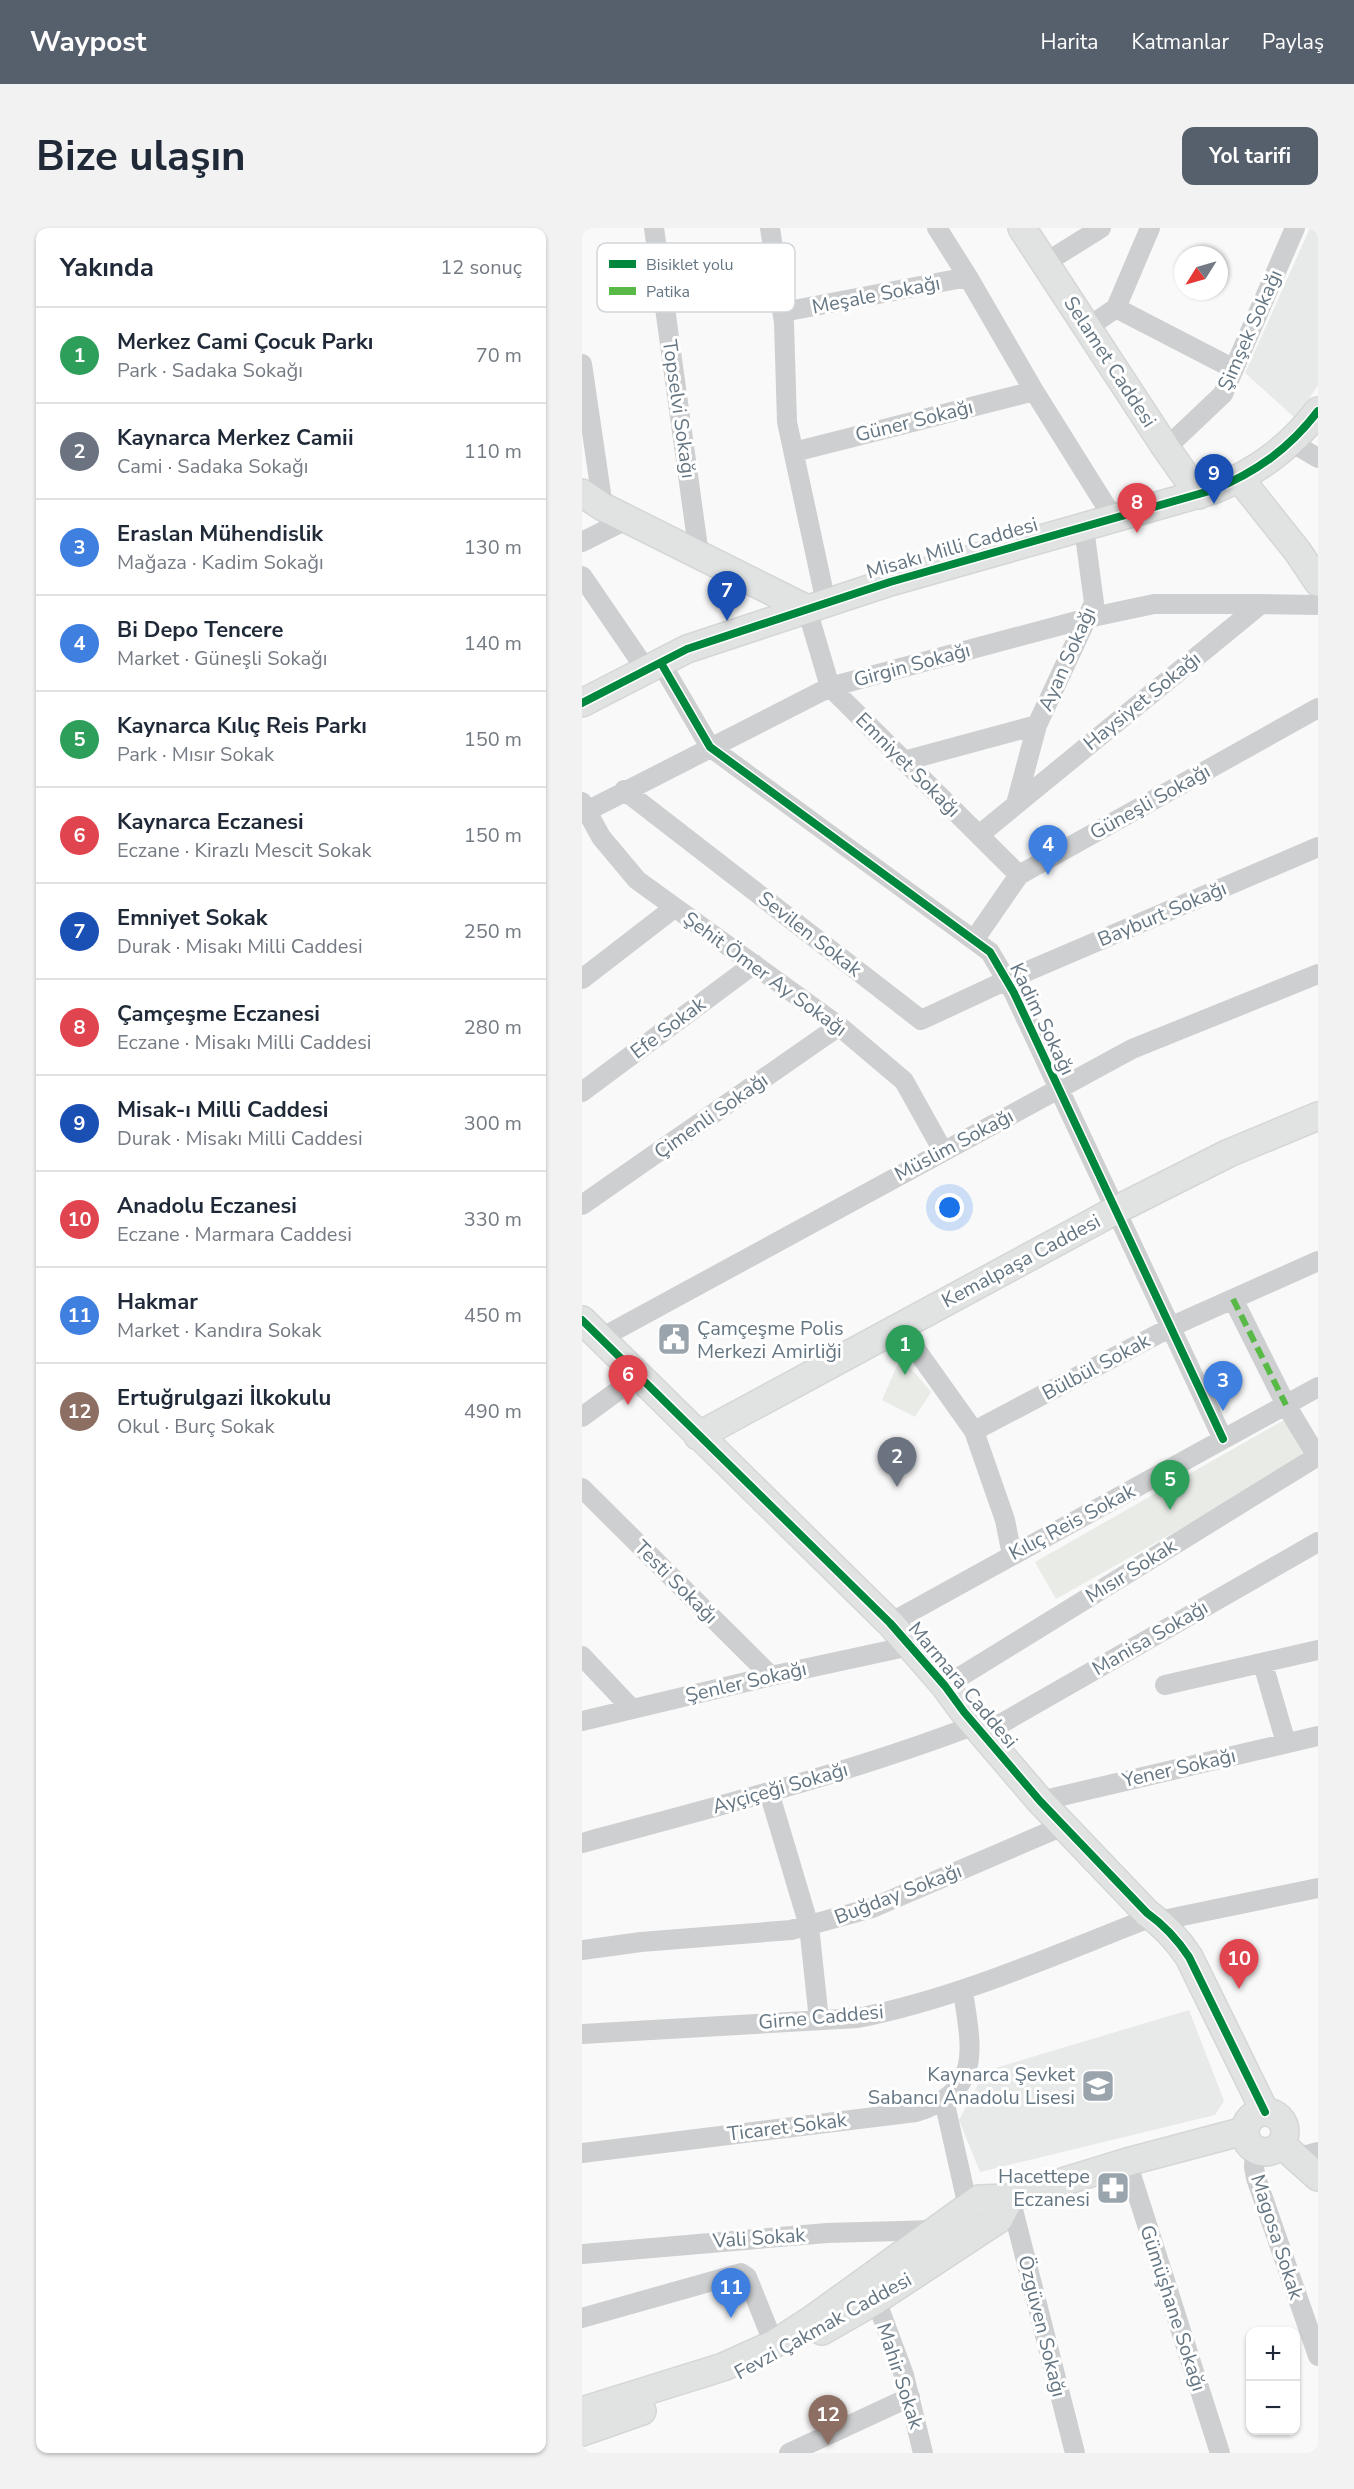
<!DOCTYPE html>
<html lang="tr">
<meta charset="utf-8">
<style>
body{margin:0;font-family:"Nunito Sans",sans-serif;background:#f2f2f3;color:#1f2937}
.controls{position:absolute;right:18px;bottom:18px;display:grid;overflow:hidden;border-radius:12px;box-shadow:0 2px 4px #0004}
.controls button{width:54px;height:54px;display:grid;place-items:center;padding:0;border:0;border-bottom:2px solid #e0e1e3;background:#fff;color:#1f2937;font:30px sans-serif}
.compass{position:absolute;left:592px;top:18px;width:54px;height:54px;border-radius:50%;background:#fff;box-shadow:0 2px 4px #0004;rotate:233deg}
.you{position:absolute;left:368px;top:980px;width:21px;height:21px;margin:-15px;border:4px solid #fff;border-radius:50%;background:#1a73e8;box-shadow:0 0 0 9px #1a73e833}
.badge{display:grid;place-items:center;width:39px;height:39px;border-radius:50%;background:#56606c;color:#fff;font-size:20px;font-weight:700}
.pin{position:absolute;translate:-50% -50px;filter:drop-shadow(0 2px 3px #0008)}
.pin::after{content:'';position:absolute;top:32px;width:21px;height:18px;background:inherit;clip-path:polygon(0 0,100% 0,50% 100%)}
.list{margin:0;padding:0;list-style:none}
h2{display:flex;justify-content:space-between;align-items:center;height:78px;margin:0;padding:0 24px;font-size:26px}
h2 small{font-size:20px;font-weight:400;color:#747a83}
.list li{display:grid;grid-template-columns:39px 1fr auto;gap:18px;align-items:center;box-sizing:border-box;height:96px;padding:0 24px;border-top:2px solid #e0e1e3}
.list b{display:block;font-size:22px;white-space:nowrap}
.list p{margin:0;font-size:20px;white-space:nowrap;color:#747a83}
.list em{font-size:20px;font-style:normal;color:#747a83}
.map{position:relative;flex:none;width:736px;height:2225px;overflow:hidden;border-radius:12px}
header{display:flex;align-items:center;gap:36px;box-sizing:border-box;height:84px;padding:0 30px;background:#56606c;color:#fff}
header strong{font-size:28px}
nav{display:flex;gap:33px;margin-inline-start:auto;font-size:21px}
.intro{display:flex;align-items:center;justify-content:space-between;box-sizing:border-box;height:144px;padding:0 36px}
h1{margin:0;font-size:42px}
.button{padding:15px 27px;border-radius:12px;background:#56606c;color:#fff;font-size:21px;font-weight:700}
main{display:flex;gap:36px;padding:0 36px}
aside{flex:1;background:#fff;border-radius:12px;box-shadow:0 2px 4px #0004}
.map>svg:first-child{display:block}
.built{fill:#e8e9e9}
.green{fill:#e8ebe6}
.lines{fill:none;stroke-linecap:round;stroke-linejoin:round}
.secondary-casing{stroke:#d5d6d7;stroke-width:30}
.street{stroke:#cecfd0;stroke-width:20}
.secondary{stroke:#e1e2e2;stroke-width:27}
.quiet{stroke:#58b947;stroke-width:6;stroke-dasharray:12 6;stroke-linecap:butt}
.cycleway-casing{stroke:#fff;stroke-width:11}
.cycleway{stroke:#00873e;stroke-width:8}
.labels{text-anchor:middle;dominant-baseline:central;stroke-width:6;stroke-linejoin:round;paint-order:stroke}
.street-label{font-size:20px;fill:#657683;stroke:#fff}
.poi-label{font-size:20px;fill:#657683;stroke:#fff;text-anchor:end}
.key{fill:#fff;stroke:#d1d6da;stroke-width:1.5}
.key-label{font-size:16px;fill:#657683}
</style>
<header>
<strong>Waypost</strong>
<nav><a>Harita</a><a>Katmanlar</a><a>Paylaş</a></nav>
</header>
<div class="intro"><h1>Bize ulaşın</h1><a class="button">Yol tarifi</a></div>
<main>
<aside>
<h2>Yakında<small>12 sonuç</small></h2>
<ul class="list">
<li><span class="badge" style="background:#2e9e5b">1</span><div><b>Merkez Cami Çocuk Parkı</b><p>Park · Sadaka Sokağı</p></div><em>70 m</em></li>
<li><span class="badge" style="background:#6b7280">2</span><div><b>Kaynarca Merkez Camii</b><p>Cami · Sadaka Sokağı</p></div><em>110 m</em></li>
<li><span class="badge" style="background:#3f7fe0">3</span><div><b>Eraslan Mühendislik</b><p>Mağaza · Kadim Sokağı</p></div><em>130 m</em></li>
<li><span class="badge" style="background:#3f7fe0">4</span><div><b>Bi Depo Tencere</b><p>Market · Güneşli Sokağı</p></div><em>140 m</em></li>
<li><span class="badge" style="background:#2e9e5b">5</span><div><b>Kaynarca Kılıç Reis Parkı</b><p>Park · Mısır Sokak</p></div><em>150 m</em></li>
<li><span class="badge" style="background:#e0444e">6</span><div><b>Kaynarca Eczanesi</b><p>Eczane · Kirazlı Mescit Sokak</p></div><em>150 m</em></li>
<li><span class="badge" style="background:#1a4fb4">7</span><div><b>Emniyet Sokak</b><p>Durak · Misakı Milli Caddesi</p></div><em>250 m</em></li>
<li><span class="badge" style="background:#e0444e">8</span><div><b>Çamçeşme Eczanesi</b><p>Eczane · Misakı Milli Caddesi</p></div><em>280 m</em></li>
<li><span class="badge" style="background:#1a4fb4">9</span><div><b>Misak-ı Milli Caddesi</b><p>Durak · Misakı Milli Caddesi</p></div><em>300 m</em></li>
<li><span class="badge" style="background:#e0444e">10</span><div><b>Anadolu Eczanesi</b><p>Eczane · Marmara Caddesi</p></div><em>330 m</em></li>
<li><span class="badge" style="background:#3f7fe0">11</span><div><b>Hakmar</b><p>Market · Kandıra Sokak</p></div><em>450 m</em></li>
<li><span class="badge" style="background:#8d6e63">12</span><div><b>Ertuğrulgazi İlkokulu</b><p>Okul · Burç Sokak</p></div><em>490 m</em></li>
</ul>
</aside>
<div class="map">
<svg width="736" height="2225" viewBox="0 0 736 2225">
<rect width="100%" height="100%" fill="#f9f9f9"/>
<path class="built" d="M728,0H736V157L714,191L663,145Z
M607,1782L642,1873L633,1887L398,1944L377,1892L403,1843Z"/>
<path class="green" d="M319,1129L349,1164L333,1189L300,1172Z
M702,1192L724,1230L474,1371L453,1334Z"/>
<g class="lines">
<g class="secondary-casing">
<path id="secondary" d="M440,0L584,220L617,267
M658,251L716,324L736,354
M0,265L21,279L225,381
M0,475L105,421L308,354L631,262C674,244 707,221 736,183
M0,1092L308,1395L363,1458L382,1484L458,1573L565,1685C582,1697 595,1711 607,1729L683,1884
M116,1208L534,982L647,925L736,888
M663 1904a20 20 0 1 1 40 0a20 20 0 1 1-40 0Z
M699,1916L736,1949
M240,2103L294,2072L417,1991L428,1970
M0,2183L141,2139L192,2116L232,2090L397,1971L428,1970L545,1934L662,1903
M0,2204L60,2183"/>
</g>
<path class="street" d="M72,0L117,327
M188,0L202,95L205,194L244,375
M355,0L386,49L452,163L532,291
M463,35L519,0
M534,80L652,141
M201,84L386,49
M505,100L534,80L568,0
M0,136L21,279
M709,214L736,230
M584,220L641,166L713,0
M212,224L452,163
M0,314L46,291
M0,348L65,443
M225,381L248,459L437,647
M79,435L128,519L408,724L432,765L641,1211
M322,533L455,497L512,375L502,300
M42,562L339,792L425,752L736,619
M0,574L19,609L55,652L257,798L322,853L361,923
M434,576L455,497
M5,583L248,459L506,390L572,376H679
M397,607L679,376L736,377
M392,712L437,647L736,480
M0,751L92,680
M0,864L172,736
M0,977L257,798
M651,1071L704,1177L736,1230
M318,1099L392,1203L423,1292L430,1327
M19,1110L550,821L736,746
M0,1189L56,1148
M392,1203L595,1096L736,1033
M0,1260L189,1448
M308,1395L736,1159
M0,1428L50,1481
M681,1436L704,1515
M583,1457L736,1422
M363,1458L736,1228
M0,1493L189,1448L328,1418
M401,1506L736,1314
M187,1564L227,1698L237,1792
M458,1573L736,1508
M0,1615C132,1579 265,1546 393,1497
M576,1693L736,1660
M0,1722L59,1714L209,1702L290,1680L481,1598
M0,1806L276,1790C380,1769 472,1727 570,1689
M362,1872L386,1979
M673,1923L672,1939L674,1950L736,2128
M0,1925L334,1884C402,1863 389,1819 381,1763
M714,1930L736,1924
M545,1934L638,2225
M428,1970L493,2225
M0,2026L245,2005L354,2002
M294,2072L322,2147L341,2225
M0,2090L159,2045L165,2049L192,2116
M207,2225L328,2169"/>
<use href="#secondary" class="secondary"/>
<path class="quiet" d="M651,1071L704,1177"/>
<g class="cycleway-casing">
<path id="cycleway" d="M79,435L128,519L408,724L432,765L641,1211
M0,475L105,421L308,354L631,262C674,244 707,221 736,183
M0,1092L308,1395L363,1458L382,1484L458,1573L565,1685C582,1697 595,1711 607,1729L683,1884"/>
</g>
<use href="#cycleway" class="cycleway"/>
</g>
<defs>
<g id="civic-square" transform="scale(1.725)"><rect x="-9" y="-9" width="18" height="18" rx="4" fill="#99a4ac" stroke="#fff"/><path d="M-.6-6.5H3V-4.5H.6V-3L4-1V1h2V6H-6V1h2V-1L-.6-3ZM-1.2 2.5V6h2.4V2.5Z" fill="#fff"/></g>
<g id="school-square" transform="scale(1.725)"><rect x="-9" y="-9" width="18" height="18" rx="4" fill="#99a4ac" stroke="#fff"/><path d="M0-5L7-2L0 1L-7-2ZM-4 1L0 2.5L4 1V4Q0 6-4 4Z" fill="#fff"/></g>
<g id="pharmacy-square" transform="scale(1.725)"><rect x="-9" y="-9" width="18" height="18" rx="4" fill="#99a4ac" stroke="#fff"/><path d="M-2-6h4v4h4v4h-4v4h-4v-4h-4v-4h4Z" fill="#fff"/></g>
</defs>
<g fill-rule="evenodd">
<use href="#civic-square" x="92" y="1111"/>
<use href="#school-square" x="516" y="1858"/>
<use href="#pharmacy-square" x="531" y="1960"/>
</g>
<g class="labels">
<g class="street-label">
<text transform="translate(294 67) rotate(-11)">Meşale Sokağı</text>
<text transform="translate(668 102) rotate(-66)">Şimşek Sokağı</text>
<text transform="translate(528 134) rotate(57)">Selamet Caddesi</text>
<text transform="translate(97 181) rotate(82)">Topselvi Sokağı</text>
<text transform="translate(332 193) rotate(-14)">Güner Sokağı</text>
<text transform="translate(370 320) rotate(-16)">Misakı Milli Caddesi</text>
<text transform="translate(485 431) rotate(-66)">Ayan Sokağı</text>
<text transform="translate(330 437) rotate(-15)">Girgin Sokağı</text>
<text transform="translate(560 473) rotate(-39)">Haysiyet Sokağı</text>
<text transform="translate(326 537) rotate(45)">Emniyet Sokağı</text>
<text transform="translate(568 574) rotate(-29)">Güneşli Sokağı</text>
<text transform="translate(580 686) rotate(-23)">Bayburt Sokağı</text>
<text transform="translate(228 706) rotate(38)">Sevilen Sokak</text>
<text transform="translate(183 746) rotate(36)">Şehit Ömer Ay Sokağı</text>
<text transform="translate(460 791) rotate(64)">Kadim Sokağı</text>
<text transform="translate(86 800) rotate(-37)">Efe Sokak</text>
<text transform="translate(129 888) rotate(-35)">Çimenli Sokağı</text>
<text transform="translate(372 917) rotate(-28)">Müslim Sokağı</text>
<text transform="translate(439 1033) rotate(-28)">Kemalpaşa Caddesi</text>
<text transform="translate(514 1139) rotate(-28)">Bülbül Sokak</text>
<text transform="translate(490 1294) rotate(-28)">Kılıç Reis Sokak</text>
<text transform="translate(549 1343) rotate(-32)">Mısır Sokak</text>
<text transform="translate(94 1354) rotate(45)">Testi Sokağı</text>
<text transform="translate(568 1410) rotate(-30)">Manisa Sokağı</text>
<text transform="translate(164 1454) rotate(-13)">Şenler Sokağı</text>
<text transform="translate(381 1457) rotate(50)">Marmara Caddesi</text>
<text transform="translate(597 1540) rotate(-13)">Yener Sokağı</text>
<text transform="translate(198 1560) rotate(-16)">Ayçiçeği Sokağı</text>
<text transform="translate(316 1666) rotate(-21)">Buğday Sokağı</text>
<text transform="translate(239 1789) rotate(-5)">Girne Caddesi</text>
<text transform="translate(205 1899) rotate(-7)">Ticaret Sokak</text>
<text transform="translate(695 2009) rotate(72)">Magosa Sokak</text>
<text transform="translate(177 2010) rotate(-4)">Vali Sokak</text>
<text transform="translate(591 2080) rotate(72)">Gümüşhane Sokağı</text>
<text transform="translate(241 2098) rotate(-29)">Fevzi Çakmak Caddesi</text>
<text transform="translate(460 2098) rotate(76)">Özgüven Sokağı</text>
<text transform="translate(318 2148) rotate(72)">Mahir Sokak</text>
</g>
<g class="poi-label">
<text x="115" y="1100" text-anchor="start">Çamçeşme Polis<tspan x="115" dy="23">Merkezi Amirliği</tspan></text>
<text x="493" y="1846">Kaynarca Şevket<tspan x="493" dy="23">Sabancı Anadolu Lisesi</tspan></text>
<text x="508" y="1948">Hacettepe<tspan x="508" dy="23">Eczanesi</tspan></text>
</g>
</g>
<rect x="15" y="15" width="198" height="69" rx="9" class="key"/>
<rect x="27" y="32" width="27" height="8" fill="#00873e"/>
<rect x="27" y="59" width="27" height="8" fill="#58b947"/>
<g class="key-label">
<text x="64" y="42">Bisiklet yolu</text>
<text x="64" y="69">Patika</text>
</g>
</svg>
<div class="controls">
<button>+</button>
<button>−</button>
</div>
<svg class="compass" viewBox="-18 -18 36 36"><path d="M0-13l5 13h-10z" fill="#e53935"/><path d="M0 13l5-13h-10z" fill="#747a83"/></svg>
<div class="you"></div>
<div class="pin badge" style="left:323px;top:1147px;background:#2e9e5b">1</div>
<div class="pin badge" style="left:315px;top:1259px;background:#6b7280">2</div>
<div class="pin badge" style="left:641px;top:1183px;background:#3f7fe0">3</div>
<div class="pin badge" style="left:466px;top:647px;background:#3f7fe0">4</div>
<div class="pin badge" style="left:588px;top:1282px;background:#2e9e5b">5</div>
<div class="pin badge" style="left:46px;top:1177px;background:#e0444e">6</div>
<div class="pin badge" style="left:145px;top:393px;background:#1a4fb4">7</div>
<div class="pin badge" style="left:555px;top:305px;background:#e0444e">8</div>
<div class="pin badge" style="left:632px;top:276px;background:#1a4fb4">9</div>
<div class="pin badge" style="left:657px;top:1761px;background:#e0444e">10</div>
<div class="pin badge" style="left:149px;top:2090px;background:#3f7fe0">11</div>
<div class="pin badge" style="left:246px;top:2217px;background:#8d6e63">12</div>
</div>
</main>
